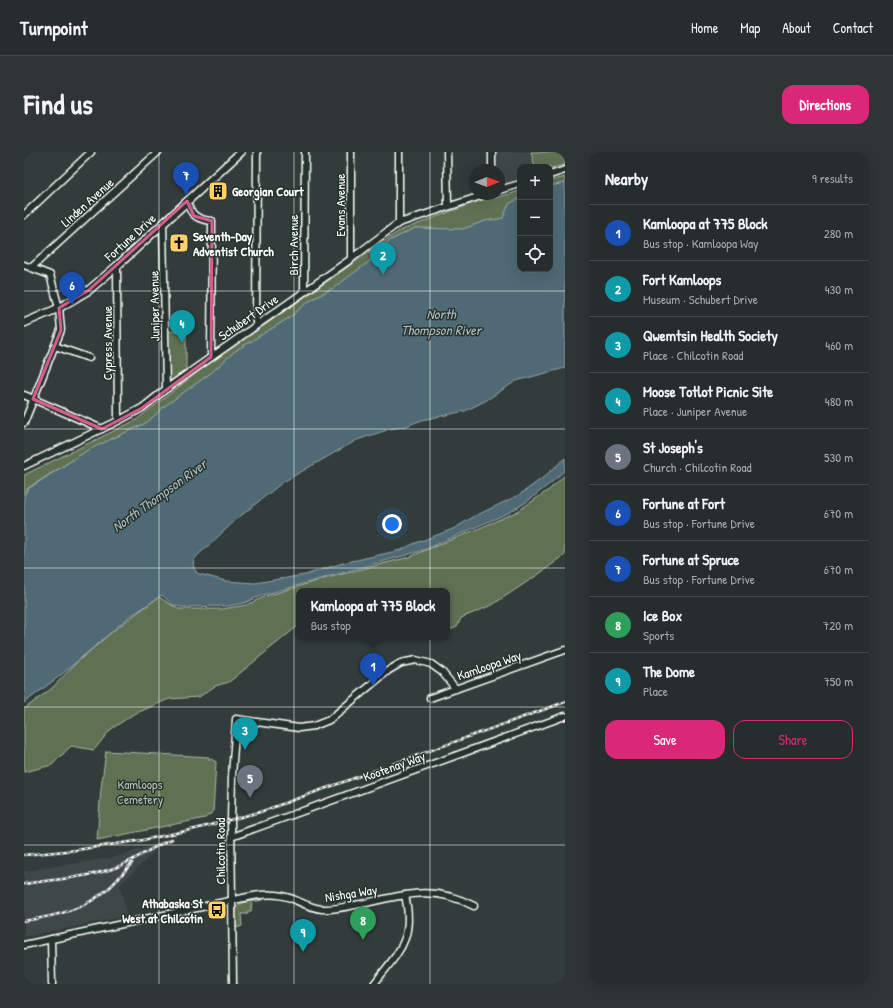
<!DOCTYPE html>
<meta charset="utf-8">
<style>
body{margin:0;font-family:"Patrick Hand",sans-serif;background:#2e3534;color:#f1f3f6}
.controls{position:absolute;right:12px;top:12px;display:grid;overflow:hidden;border-radius:8px;box-shadow:0 4px 16px #0002}
.controls button{width:36px;height:36px;display:grid;place-items:center;padding:0;border:0;border-bottom:1px solid #424948;background:#262d2c;color:#f1f3f6;font:20px sans-serif}
.compass{position:absolute;left:445px;top:12px;width:36px;height:36px;border-radius:50%;background:#262d2c;box-shadow:0 4px 16px #0002;rotate:89deg}
.you{position:absolute;left:368px;top:372px;width:14px;height:14px;margin:-10px;border:3px solid #fff;border-radius:50%;background:#1a73e8;box-shadow:0 0 0 6px #1a73e833}
.badge{display:grid;place-items:center;width:26px;height:26px;border-radius:50%;background:#db2777;color:#fff;font-size:13px;font-weight:700}
.pin{position:absolute;translate:-50% -33px;filter:drop-shadow(0 1px 2px #0008)}
.pin::after{content:'';position:absolute;top:21px;width:14px;height:12px;background:inherit;clip-path:polygon(0 0,100% 0,50% 100%)}
.popup{position:absolute;left:272px;top:436px;width:154px;height:52px;box-sizing:border-box;display:grid;place-content:center;border-radius:8px;background:#262d2c;filter:drop-shadow(0 1px 3px #0005);font-size:13px;white-space:nowrap;color:#a4a8a9}
.popup b{font-size:15px;color:#f1f3f6}
.popup::after{content:'';position:absolute;left:50%;top:100%;margin-left:-8px;border:8px solid transparent;border-top-color:#262d2c}
.list{margin:0;padding:0;list-style:none}
h2{display:flex;justify-content:space-between;align-items:center;height:52px;margin:0;padding:0 16px;font-size:17px}
h2 small{font-size:13px;font-weight:400;color:#a4a8a9}
.list li{display:grid;grid-template-columns:26px 1fr auto;gap:12px;align-items:center;box-sizing:border-box;height:56px;padding:0 16px;border-top:1px solid #424948}
.list b{display:block;font-size:15px;white-space:nowrap}
.list p{margin:0;font-size:13px;white-space:nowrap;color:#a4a8a9}
.list em{font-size:13px;font-style:normal;color:#a4a8a9}
.actions{display:flex;gap:8px;padding:12px 16px}
.actions a{flex:1;padding:9px 0;border:1px solid #db2777;border-radius:12px;text-align:center;font-size:14px;color:#db2777}
.actions .main{background:#db2777;color:#fff}
.icon{flex:none;width:22px;height:22px;fill:none;stroke:currentColor;stroke-width:2;stroke-linecap:round;stroke-linejoin:round}
.map{position:relative;flex:none;width:541px;height:832px;overflow:hidden;border-radius:12px}
header{display:flex;align-items:center;gap:24px;box-sizing:border-box;height:56px;padding:0 20px;background:#262d2c;border-bottom:1px solid #424948}
header strong{font-size:19px}
nav{display:flex;gap:22px;margin-inline-start:auto;font-size:14px}
.intro{display:flex;align-items:center;justify-content:space-between;box-sizing:border-box;height:96px;padding:0 24px}
h1{margin:0;font-size:28px}
.button{padding:10px 18px;border-radius:12px;background:#db2777;color:#fff;font-size:14px;font-weight:700}
main{display:flex;gap:24px;padding:0 24px}
aside{flex:1;background:#262d2c;border-radius:12px;box-shadow:0 4px 16px #0002}
.map>svg:first-child{display:block}
.built{fill:#404749}
.green{fill:#5f7052;stroke:#afb8a8}
.water{fill:#4f6b75;stroke:#95a6ac}
.lines{fill:none;stroke-linecap:round;stroke-linejoin:round}
.minor-casing{stroke:#fff;stroke-width:9}
.major-casing{stroke:#fff;stroke-width:10}
.minor{stroke:#26332d;stroke-width:6}
.major{stroke:#26332d;stroke-width:7}
.rail-casing{stroke:#fff;stroke-width:2.5}
.rail{stroke:#26332d;stroke-width:1;stroke-dasharray:3;stroke-linecap:butt}
.marked{fill:none;stroke:#d45d8c;stroke-width:3;stroke-linejoin:round}
.grid{fill:none;stroke:#fff;stroke-width:1;stroke-opacity:0.55}
.labels{text-anchor:middle;dominant-baseline:central;stroke-width:3;stroke-linejoin:round;paint-order:stroke}
.poi-label{font-size:13px;font-weight:bold;fill:#fff;stroke:#26332d;text-anchor:start}
.street-label{font-size:13px;fill:#fff;stroke:#26332d}
.park-label{font-size:13px;fill:#b7bfb1;stroke:#26332d}
.water-label{font-size:14px;font-style:italic;fill:#b0bcc1;stroke:#26332d}
</style>
<header>
<strong>Turnpoint</strong>
<nav><a>Home</a><a>Map</a><a>About</a><a>Contact</a></nav>
</header>
<div class="intro"><h1>Find us</h1><a class="button">Directions</a></div>
<main>
<div class="map">
<svg width="541" height="832" viewBox="0 0 541 832">
<rect width="100%" height="100%" fill="#323c3a"/>
<filter id="ink" filterUnits="userSpaceOnUse"><feTurbulence type="fractalNoise" baseFrequency=".025" numOctaves="2"/><feDisplacementMap in="SourceGraphic" scale="8" xChannelSelector="R" yChannelSelector="G"/><feConvolveMatrix kernelMatrix="1 2 1 2 8 2 1 2 1" color-interpolation-filters="sRGB"/></filter>
<g filter="url(#ink)">
<path class="built" d="M470,0H541V14L526,18V15H496V28L475,34V18H471Z
M126,694L132,698L96,733L103,764L0,785V719L92,705Z"/>
<path class="green" d="M507,0H541V13L526,16V15H511Z
M541,25V31L526,34V29Z
M496,39V46L485,52L479,66L475,67L461,69L439,77L391,76L365,89L346,109L311,135L285,149L265,166L211,199L187,221L142,253L122,271L64,298L4,336L0,343V323L112,268L175,219L375,79L468,44L471,46Z
M144,179L162,180V218L145,230Z
M541,323V403L515,422L468,453L437,466L433,475L423,479V439H275V473L205,530L191,534L175,545L145,547L108,563L86,578L70,598L47,594L28,613L0,620V557L27,537L53,510L94,475L135,445L154,457H198L222,453L242,444L303,426L385,405L456,376L494,359L526,337Z
M82,599L185,605V608L187,607L192,610L189,660L181,666L73,688L77,637Z
M239,747V748L228,750L227,759H224V762H217L218,774L212,776V778H209C210,749 212,752 239,747Z"/>
<path class="water" d="M541,31V216L492,229L461,249L441,259L398,268L382,274L366,277L333,288L259,330L214,366L173,404L170,408L169,413L172,420L175,422L202,429L231,431L281,423L319,411L377,398L389,392L429,377L451,364L495,343L520,325L541,306V318L528,330L501,351L486,360L400,398L239,443L220,451L204,454L157,455L149,453L138,443L105,465L37,523L0,551V343L4,337L64,298L122,271L142,253L187,221L211,199L265,166L285,149L311,135L346,109L365,89L391,76L439,77L461,69L475,67L479,66L485,52L496,46V117H526V34Z"/>
<g class="lines">
<g class="minor-casing">
<path id="minor" d="M375,0V71
M423,0L424,54
M468,0V18
M526,23L541,18
M475,38L496,32
M163,49C166,63 174,68 188,69L187,205
M0,63L67,0
M139,71L142,237
M327,107V0
M0,113L26,123L35,156L37,178L0,271
M93,114L94,269
M7,116L134,0
M280,139L281,0
M232,172L233,0
M31,194L65,206
M0,243L78,277
M0,314L94,269L118,256L142,237L327,107L369,75L375,71L463,42
M406,546L541,498
M207,685L541,564
M27,787L28,832
M0,793L224,745C240,742 253,741 269,747C278,751 287,756 298,757C311,758 324,754 337,752C379,743 409,732 450,754
M209,832L207,668L208,624L212,567L275,576L290,574L305,568L365,518L377,511L392,508L407,512L418,520L432,537
M350,832C375,799 391,788 381,743"/>
</g>
<g class="major-casing">
<path id="major" d="M0,171L35,156L65,138L93,114L217,0"/>
</g>
<use href="#minor" class="minor"/>
<use href="#major" class="major"/>
<g class="rail-casing">
<path id="rail" d="M0,703L52,698L119,688L171,677L236,660L541,550
M0,732C30,727 65,726 93,715C112,708 129,694 148,687
M0,769C31,764 61,758 85,736C94,728 100,719 108,711"/>
</g>
<use href="#rail" class="rail"/>
</g>
</g>
<path class="marked" d="M163,49L170,64L188,69L187,205L118,256L78,277L9,247L37,178L35,156L65,138Z"/>
<path class="grid" d="M135,0V832M270,0V832M406,0V832M0,139H541M0,277H541M0,416H541M0,555H541M0,693H541"/>
<defs>
<g id="building-square" transform="scale(1)"><rect x="-9" y="-9" width="18" height="18" rx="4" fill="#ffd166" stroke="#26332d"/><path d="M-4-6H4V6H1V3H-1V6H-4ZM-2.5-4.3h1.7v1.8h-1.7ZM.8-4.3h1.7v1.8H.8ZM-2.5-1h1.7V.8h-1.7ZM.8-1h1.7V.8H.8Z" fill="#111"/></g>
<g id="church-square" transform="scale(1)"><rect x="-9" y="-9" width="18" height="18" rx="4" fill="#ffd166" stroke="#26332d"/><path d="M-1.2-6h2.4v3.5h3.3v2.4h-3.3V6h-2.4V-.1h-3.3v-2.4h3.3Z" fill="#111"/></g>
<g id="bus-square" transform="scale(1)"><rect x="-9" y="-9" width="18" height="18" rx="4" fill="#ffd166" stroke="#26332d"/><path d="M-5-6H5V4H4V6H2V4H-2V6H-4V4H-5ZM-3.5-4V0h7V-4ZM-3.5 1.2v1.5H-2V1.2ZM2 1.2v1.5H3.5V1.2Z" fill="#111"/></g>
</defs>
<g fill-rule="evenodd">
<use href="#building-square" x="194" y="39"/>
<use href="#church-square" x="155" y="91"/>
<use href="#bus-square" x="193" y="758"/>
</g>
<g class="labels">
<g class="poi-label">
<text x="208" y="39">Georgian Court</text>
<text x="169" y="84">Seventh-Day<tspan x="169" dy="15">Adventist Church</tspan></text>
<text x="179" y="751" text-anchor="end">Athabaska St<tspan x="179" dy="15">West at Chilcotin</tspan></text>
</g>
<g class="street-label">
<text transform="translate(63 50) rotate(-42)">Linden Avenue</text>
<text transform="translate(316 53) rotate(-90)">Evans Avenue</text>
<text transform="translate(106 85) rotate(-42)">Fortune Drive</text>
<text transform="translate(269 93) rotate(-90)">Birch Avenue</text>
<text transform="translate(130 154) rotate(-91)">Juniper Avenue</text>
<text transform="translate(224 165) rotate(-35)">Schubert Drive</text>
<text transform="translate(83 191) rotate(-90)">Cypress Avenue</text>
<text transform="translate(465 513) rotate(-19)">Kamloopa Way</text>
<text transform="translate(370 614) rotate(-20)">Kootenay Way</text>
<text transform="translate(196 699) rotate(-90)">Chilcotin Road</text>
<text transform="translate(327 741) rotate(-9)">Nishga Way</text>
</g>
<g class="park-label">
<text x="116" y="632">Kamloops<tspan x="116" dy="15">Cemetery</tspan></text>
</g>
<g class="water-label">
<text x="417" y="161">North<tspan x="417" dy="16">Thompson River</tspan></text>
<text transform="translate(135 343) rotate(-36)">North Thompson River</text>
</g>
</g>
</svg>
<div class="controls">
<button>+</button>
<button>−</button>
<button><svg class="icon" aria-label="locate" viewBox="0 0 24 24"><circle cx="12" cy="12" r="6"/><path d="M12 2v4M12 18v4M2 12h4M18 12h4"/></svg></button>
</div>
<svg class="compass" viewBox="-18 -18 36 36"><path d="M0-13l5 13h-10z" fill="#e53935"/><path d="M0 13l5-13h-10z" fill="#a4a8a9"/></svg>
<div class="you"></div>
<div class="pin badge" style="left:349px;top:534px;background:#1a4fb4">1</div>
<div class="popup"><b>Kamloopa at 775 Block</b>Bus stop</div>
<div class="pin badge" style="left:359px;top:123px;background:#0f9aa8">2</div>
<div class="pin badge" style="left:221px;top:598px;background:#0f9aa8">3</div>
<div class="pin badge" style="left:158px;top:191px;background:#0f9aa8">4</div>
<div class="pin badge" style="left:226px;top:646px;background:#6b7280">5</div>
<div class="pin badge" style="left:48px;top:153px;background:#1a4fb4">6</div>
<div class="pin badge" style="left:162px;top:43px;background:#1a4fb4">7</div>
<div class="pin badge" style="left:339px;top:788px;background:#2e9e5b">8</div>
<div class="pin badge" style="left:279px;top:800px;background:#0f9aa8">9</div>
</div>
<aside>
<h2>Nearby<small>9 results</small></h2>
<ul class="list">
<li><span class="badge" style="background:#1a4fb4">1</span><div><b>Kamloopa at 775 Block</b><p>Bus stop · Kamloopa Way</p></div><em>280 m</em></li>
<li><span class="badge" style="background:#0f9aa8">2</span><div><b>Fort Kamloops</b><p>Museum · Schubert Drive</p></div><em>430 m</em></li>
<li><span class="badge" style="background:#0f9aa8">3</span><div><b>Qwemtsin Health Society</b><p>Place · Chilcotin Road</p></div><em>460 m</em></li>
<li><span class="badge" style="background:#0f9aa8">4</span><div><b>Moose Totlot Picnic Site</b><p>Place · Juniper Avenue</p></div><em>480 m</em></li>
<li><span class="badge" style="background:#6b7280">5</span><div><b>St Joseph's</b><p>Church · Chilcotin Road</p></div><em>530 m</em></li>
<li><span class="badge" style="background:#1a4fb4">6</span><div><b>Fortune at Fort</b><p>Bus stop · Fortune Drive</p></div><em>670 m</em></li>
<li><span class="badge" style="background:#1a4fb4">7</span><div><b>Fortune at Spruce</b><p>Bus stop · Fortune Drive</p></div><em>670 m</em></li>
<li><span class="badge" style="background:#2e9e5b">8</span><div><b>Ice Box</b><p>Sports</p></div><em>720 m</em></li>
<li><span class="badge" style="background:#0f9aa8">9</span><div><b>The Dome</b><p>Place</p></div><em>750 m</em></li>
</ul>
<div class="actions"><a class="main">Save</a><a>Share</a></div>
</aside>
</main>
